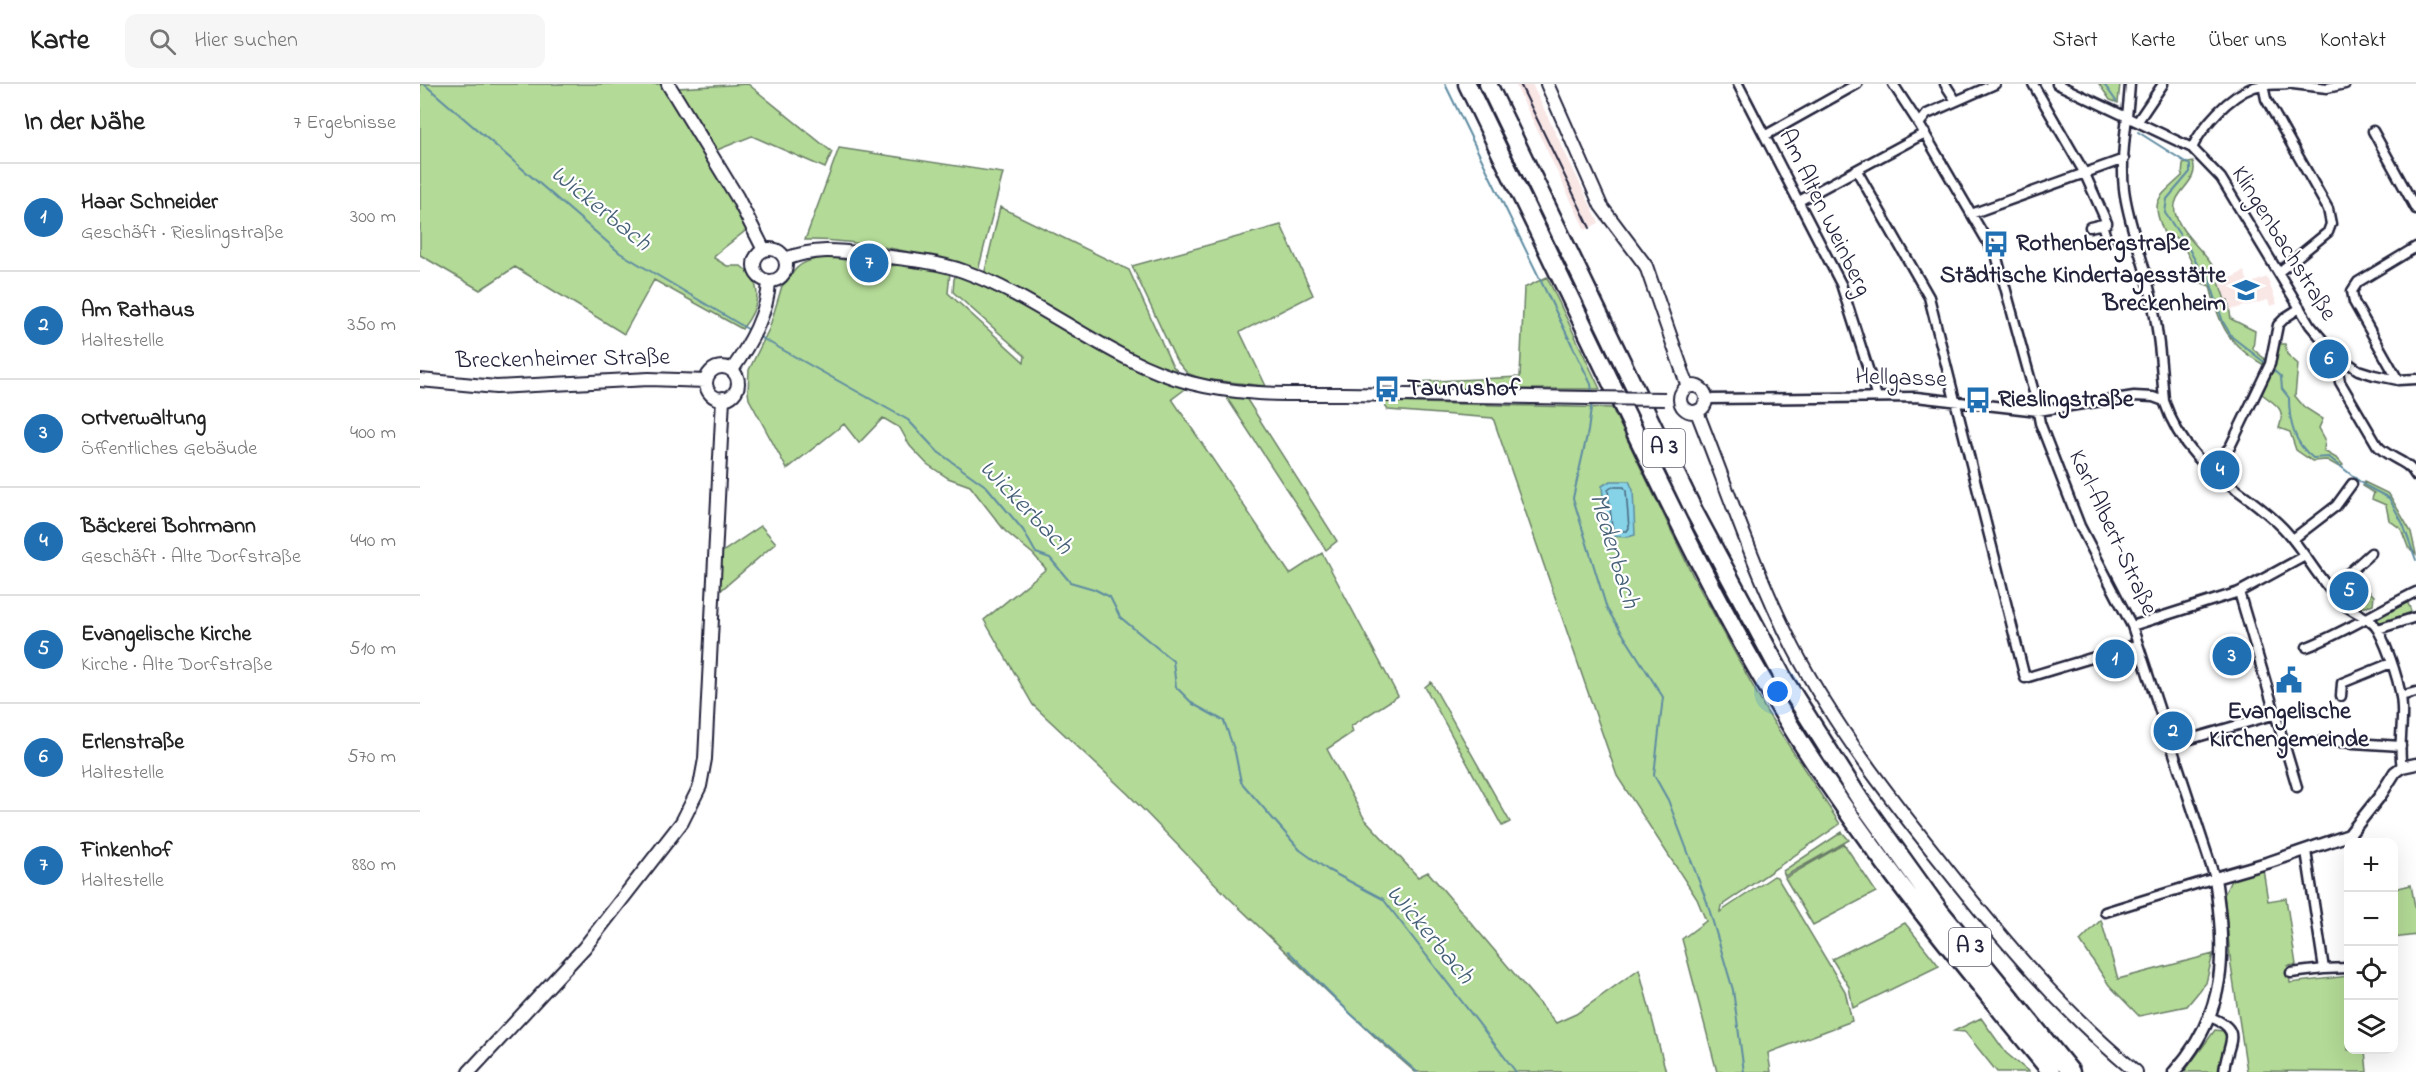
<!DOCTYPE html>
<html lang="de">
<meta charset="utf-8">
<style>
body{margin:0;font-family:"Indie Flower",sans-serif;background:#f6f6f6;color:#222}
.controls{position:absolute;right:18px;bottom:18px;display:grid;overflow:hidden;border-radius:12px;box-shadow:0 6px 24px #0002}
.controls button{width:54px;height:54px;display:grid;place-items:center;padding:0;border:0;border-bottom:2px solid #e0e0e0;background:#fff;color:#222;font:30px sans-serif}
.you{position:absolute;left:1358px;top:608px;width:21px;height:21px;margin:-15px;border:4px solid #fff;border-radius:50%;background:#1a73e8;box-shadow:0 0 0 9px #1a73e833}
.badge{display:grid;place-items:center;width:39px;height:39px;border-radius:50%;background:#1f6fb2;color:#fff;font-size:20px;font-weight:700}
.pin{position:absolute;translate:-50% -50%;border:3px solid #fff;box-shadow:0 2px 6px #0006}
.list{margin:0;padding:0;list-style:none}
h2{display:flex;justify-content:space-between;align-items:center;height:78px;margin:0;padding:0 24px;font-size:26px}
h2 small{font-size:20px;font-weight:400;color:#767676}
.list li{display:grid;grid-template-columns:39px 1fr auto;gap:18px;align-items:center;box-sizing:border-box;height:108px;padding:0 24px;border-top:2px solid #e0e0e0}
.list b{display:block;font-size:22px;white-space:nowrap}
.list p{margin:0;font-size:20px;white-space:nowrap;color:#767676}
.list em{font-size:20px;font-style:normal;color:#767676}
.icon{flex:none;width:33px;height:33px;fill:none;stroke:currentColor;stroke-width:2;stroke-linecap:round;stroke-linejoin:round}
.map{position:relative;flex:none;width:1996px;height:988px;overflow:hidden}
header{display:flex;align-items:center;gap:36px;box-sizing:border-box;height:84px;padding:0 30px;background:#fff;border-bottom:2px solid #e0e0e0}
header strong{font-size:28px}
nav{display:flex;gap:33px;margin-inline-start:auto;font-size:21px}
.search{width:420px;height:54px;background:#f6f6f6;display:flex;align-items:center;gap:15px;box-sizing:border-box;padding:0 21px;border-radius:12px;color:#767676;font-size:22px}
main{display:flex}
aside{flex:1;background:#fff}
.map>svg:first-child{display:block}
.built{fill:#f9e7e6}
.green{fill:#b3da96;stroke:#6a7e68;stroke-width:1.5}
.water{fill:#86d2e6;stroke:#5e8ca2;stroke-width:1.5}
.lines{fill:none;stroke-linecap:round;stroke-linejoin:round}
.shore{stroke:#4a687f;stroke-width:1.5}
.stream{stroke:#5e8ca2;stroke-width:2}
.minor-casing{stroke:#22223b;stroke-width:13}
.tertiary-casing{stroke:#22223b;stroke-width:15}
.secondary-casing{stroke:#22223b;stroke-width:16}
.motorway-casing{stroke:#22223b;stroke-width:21}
.minor{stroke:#fff;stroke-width:8}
.tertiary{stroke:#fff;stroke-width:10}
.secondary{stroke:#fff;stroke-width:12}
.motorway{stroke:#fff;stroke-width:16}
.rail{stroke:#22223b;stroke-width:2}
.secondary-bridge-casing{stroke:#22223b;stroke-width:16;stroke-linecap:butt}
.secondary-bridge{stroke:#fff;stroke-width:12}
.labels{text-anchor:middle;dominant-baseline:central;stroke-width:4.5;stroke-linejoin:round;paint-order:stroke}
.shield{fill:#fff;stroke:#646476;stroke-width:1.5}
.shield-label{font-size:22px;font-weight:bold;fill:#22223b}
.street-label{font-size:24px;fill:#22223b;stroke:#fff}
.poi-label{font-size:24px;font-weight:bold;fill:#22223b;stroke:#fff;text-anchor:start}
.water-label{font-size:26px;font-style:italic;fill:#456077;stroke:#fff}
</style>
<header>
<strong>Karte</strong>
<div class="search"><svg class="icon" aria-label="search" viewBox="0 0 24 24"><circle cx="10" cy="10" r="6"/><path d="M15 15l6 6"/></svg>Hier suchen</div>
<nav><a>Start</a><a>Karte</a><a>Über uns</a><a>Kontakt</a></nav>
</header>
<main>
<aside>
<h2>In der Nähe<small>7 Ergebnisse</small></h2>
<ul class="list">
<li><span class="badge">1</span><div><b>Haar Schneider</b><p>Geschäft · Rieslingstraße</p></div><em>300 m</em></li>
<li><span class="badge">2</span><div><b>Am Rathaus</b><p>Haltestelle</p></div><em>350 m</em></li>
<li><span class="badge">3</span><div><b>Ortverwaltung</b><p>Öffentliches Gebäude</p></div><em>400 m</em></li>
<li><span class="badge">4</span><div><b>Bäckerei Bohrmann</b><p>Geschäft · Alte Dorfstraße</p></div><em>440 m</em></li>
<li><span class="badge">5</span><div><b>Evangelische Kirche</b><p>Kirche · Alte Dorfstraße</p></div><em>510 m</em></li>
<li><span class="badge">6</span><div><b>Erlenstraße</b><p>Haltestelle</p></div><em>570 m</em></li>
<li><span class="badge">7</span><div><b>Finkenhof</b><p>Haltestelle</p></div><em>880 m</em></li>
</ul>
</aside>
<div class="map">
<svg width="1996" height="988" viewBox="0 0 1996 988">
<rect width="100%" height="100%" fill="#fff"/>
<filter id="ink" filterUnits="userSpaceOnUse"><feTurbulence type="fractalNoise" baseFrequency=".0167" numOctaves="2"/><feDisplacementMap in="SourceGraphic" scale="12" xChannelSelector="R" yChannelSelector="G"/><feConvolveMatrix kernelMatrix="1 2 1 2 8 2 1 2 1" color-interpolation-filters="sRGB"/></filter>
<g filter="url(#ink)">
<path class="built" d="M1095,0H1112L1179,139L1165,146Z
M1824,187L1829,200L1847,193L1857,220L1850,222L1848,216L1810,226L1808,216L1805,217L1800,200Z"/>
<path class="green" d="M0,0H246L329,144L296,170L294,174L307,182H321C345,201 339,224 322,245L234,196L204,250L95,183L60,206L0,171Z
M328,0L412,68L405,84L332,52L297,66L258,4Z
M1679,0H1700L1698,19L1690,16Z
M419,64L583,89L558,187C508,170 439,155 385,156Z
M1773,78C1780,99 1751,107 1755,128C1759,148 1781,164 1792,181C1798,192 1801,205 1805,216H1808L1811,235L1835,247L1833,265L1846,276L1844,281C1808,261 1799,241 1790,202L1779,198C1773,181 1768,166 1755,153L1746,155C1732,117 1732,119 1762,92L1763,80Z
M580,123L709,186L752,281L762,293L709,269L564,191Z
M861,141L893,211L820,248L846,302L782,295L767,289L756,276L712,182Z
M412,173L457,184L484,180L530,188L528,209L604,278L605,272L533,208L534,195L537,189L768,303L752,315L870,490L902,469L978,612L931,642L933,648L907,665L944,734L998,793L1008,788L1136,939L1156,930L1219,885L1246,988H995L955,953L809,814L708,710L613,621L564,536L626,485L613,470L585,447L550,402L528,394L507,380L490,362L480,344L463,334L439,359L424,340L367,385L329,315L328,308L329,286L349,245L362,202C369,197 370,192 375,186C382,177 400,173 412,173Z
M1127,193L1180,305H991L995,298L1100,293L1104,204Z
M1859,260H1865L1867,270L1878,280L1875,312L1884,323L1903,335L1899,344L1905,355L1904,367L1918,375L1923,381L1919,383L1907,376L1892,377L1876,366L1870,348L1859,344C1866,324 1857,322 1842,310L1857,275Z
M803,308L824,311L917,457L906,466Z
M962,318L1192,324L1273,492L1347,628L1420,740L1301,822L1300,828L1354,792L1357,793L1425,907L1432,937L1348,969L1351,988H1297L1262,855L1286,837L1277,815L1197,692L1073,334L968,326Z
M1944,398L1969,410L1991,448L1996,470L1988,463L1981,445L1969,436L1966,421L1952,415L1954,409L1942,402Z
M341,442L356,459L300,507L301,469Z
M1943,501L1954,512L1953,520C1942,525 1936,525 1927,518Z
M1987,517L1992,529L1959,541L1954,535L1956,531Z
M1011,598L1090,738L1082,742L1005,603Z
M1422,748L1429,756L1365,792L1363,787Z
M1424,760L1456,808L1393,841L1365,794Z
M1843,785L1848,817L1866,814L1876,881L1868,882L1870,899L1928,892V966H1945L1947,988L1827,987L1811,882L1804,811L1812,794Z
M1991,801L1996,828V851L1974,854V805Z
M1681,836L1698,895L1793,870L1786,899L1767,922L1719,932L1689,901L1660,857Z
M1485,839L1519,882L1433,924L1429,903L1412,875Z
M1561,934L1586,969L1609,988H1577L1545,948L1534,947Z
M1795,946L1803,947L1807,955L1801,988H1764Z"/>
<path class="water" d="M1190,397H1209L1213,406L1215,451L1208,453L1190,452L1186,445L1182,402Z"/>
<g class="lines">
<path class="shore" d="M1192,403H1204L1206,407L1209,444L1207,447H1195L1192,443L1188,406Z"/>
<path class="stream" d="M4,0L200,169L331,247
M1025,0L1171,300L1172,308
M1684,0L1696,17
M1718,48L1770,81V88L1747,115L1745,129L1768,163L1778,182L1788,191L1803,238L1812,253L1848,281
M338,252L488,336L518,368L567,403L603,446L616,469L630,474L650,498L674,505L690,513L700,533L753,577L756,603L773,620L804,637L815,668L821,698L880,766L908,786L963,815L1096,988
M1852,285L1861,293L1862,305L1869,314C1869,338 1874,359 1893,374L1909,373L1944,401L1969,414L1983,440L1996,476
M1172,317L1168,347L1153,414L1187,525L1243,613L1234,691L1248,716L1287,818L1313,906L1324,988
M868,867L931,930L997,988"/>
<g class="minor-casing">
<path id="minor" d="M1318,0L1421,200L1457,313
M1473,0L1499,40L1577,174L1615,312L1620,339L1660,442L1712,542L1795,794L1685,828
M1525,0L1536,17
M1613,0L1664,88L1687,139L1670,143
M1637,0L1772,64L1801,94L1890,241L1913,268L1938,286L1954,291L1978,296L1996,295
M1710,0C1708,35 1700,71 1704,105C1708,138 1721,168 1728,199C1738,238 1741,277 1744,317C1769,389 1816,396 1863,444C1885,467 1899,497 1922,519C1933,529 1951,533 1958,546C1968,564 1982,604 1982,624C1983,643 1978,664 1982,683
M1873,0L1907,4L1925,0
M1843,1L1846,15L1908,125L1911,140L1908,148L1859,188
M1718,37L1743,0
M1499,40L1507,30L1575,0
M1953,47L1996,125
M1346,51L1437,0
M1772,64C1783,41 1809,12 1834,3C1844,0 1857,1 1867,0
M1437,87L1509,213L1605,594L1718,560
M1379,117L1505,49
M1551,130L1704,75
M1682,140L1687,157
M1920,275L1918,287L1920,298L1957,361C1968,375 1987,375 1996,392
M1978,296L1934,218L1932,207L1938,198L1996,163
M1286,315L1496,313L1618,327L1714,312L1733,313L1744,317
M1789,386L1810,363L1850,280L1858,241L1866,233L1880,224
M1873,455L1916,422L1932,400
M1911,505L1951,469
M1819,508L1877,703
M1712,542L1819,508L1885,472
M1958,545L1996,533
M1887,563C1925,548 1959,526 1996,508
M1921,612L1922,599L1971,579
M1981,612L1996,608
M1902,657L1981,662
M1750,661L1856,630
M1886,767L1904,885L1928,884
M1871,889L1904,885
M1790,933C1826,947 1806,959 1804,988"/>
</g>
<g class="tertiary-casing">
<path id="tertiary" d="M1754,988C1808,928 1806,869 1795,794L1850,778L1929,751L1960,712L1975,688L1982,683L1996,680"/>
</g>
<g class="secondary-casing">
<path id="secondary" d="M248,0L317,113L344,166
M1127,0L1181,122L1226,182L1268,303
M334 181a16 16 0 1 1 32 0a16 16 0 1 1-32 0Z
M365,175C398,163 420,167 454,171C484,175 515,177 543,187C622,215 689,278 771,299C821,312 872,310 924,310C1006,312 1088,313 1169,314
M286 299a16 16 0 1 1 32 0a16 16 0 1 1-32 0Z
M312,286C330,260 348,229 349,197
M0,296L76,303L229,295L286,297
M1260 315a13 13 0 1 1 26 0a13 13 0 1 1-26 0Z
M1277,328C1308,406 1335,488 1373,563C1414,642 1467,710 1522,779C1582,855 1642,927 1716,988
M49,988L164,864L262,738L280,702L285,675L303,314"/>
</g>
<g class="motorway-casing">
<path id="motorway" d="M1047,0C1102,115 1157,230 1213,344C1256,433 1299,522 1349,606C1429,744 1531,866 1631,988
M1068,0L1275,429L1365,597L1441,717L1520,827L1651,988"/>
</g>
<use href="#minor" class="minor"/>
<use href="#tertiary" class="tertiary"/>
<use href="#secondary" class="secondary"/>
<use href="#motorway" class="motorway"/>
<path class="rail" d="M1100,0L1170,144"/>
<g class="secondary-bridge-casing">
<path id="secondary-bridge" d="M1169,314L1245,315"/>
</g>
<use href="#secondary-bridge" class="secondary-bridge"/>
</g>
</g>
<defs>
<g id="bus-bare" transform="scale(2.07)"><path d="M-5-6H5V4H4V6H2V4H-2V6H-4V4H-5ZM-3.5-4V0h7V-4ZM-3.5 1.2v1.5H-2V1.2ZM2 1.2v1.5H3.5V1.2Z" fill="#1f6fb2" stroke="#fff" stroke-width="2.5" paint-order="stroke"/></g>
<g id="school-bare" transform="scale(2.07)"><path d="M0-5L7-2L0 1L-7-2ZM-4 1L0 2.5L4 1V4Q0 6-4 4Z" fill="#1f6fb2" stroke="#fff" stroke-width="2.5" paint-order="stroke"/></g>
<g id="civic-bare" transform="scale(2.07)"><path d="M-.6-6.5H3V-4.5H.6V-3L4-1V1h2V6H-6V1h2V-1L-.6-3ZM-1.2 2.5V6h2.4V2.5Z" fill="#1f6fb2" stroke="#fff" stroke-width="2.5" paint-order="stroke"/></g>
</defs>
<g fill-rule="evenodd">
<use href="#bus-bare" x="1576" y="160"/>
<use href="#school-bare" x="1826" y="206"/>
<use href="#bus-bare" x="967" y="305"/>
<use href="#bus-bare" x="1558" y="316"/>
<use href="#civic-bare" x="1869" y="596"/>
</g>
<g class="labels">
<g class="shield">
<rect x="1223" y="345" width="42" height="38" rx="4.5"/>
<rect x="1529" y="844" width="42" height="38" rx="4.5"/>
</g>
<g class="shield-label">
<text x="1244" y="364">A 3</text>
<text x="1550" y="863">A 3</text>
</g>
<g class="street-label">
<text transform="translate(1404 129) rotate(64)">Am Alten Weinberg</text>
<text transform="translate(1863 160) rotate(58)">Klingenbachstraße</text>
<text transform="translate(143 276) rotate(-1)">Breckenheimer Straße</text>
<text transform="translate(1481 295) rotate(2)">Hellgasse</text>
<text transform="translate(1692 449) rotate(65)">Karl-Albert-Straße</text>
</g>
<g class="poi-label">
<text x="1596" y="160">Rothenbergstraße</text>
<text x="1806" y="192" text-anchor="end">Städtische Kindertagesstätte<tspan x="1806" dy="28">Breckenheim</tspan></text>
<text x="987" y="305">Taunushof</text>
<text x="1578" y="316">Rieslingstraße</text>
<text x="1869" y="628" text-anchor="middle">Evangelische<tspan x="1869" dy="28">Kirchengemeinde</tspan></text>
</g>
<g class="water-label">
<text transform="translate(180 125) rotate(39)">Wickerbach</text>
<text transform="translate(605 424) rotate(46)">Wickerbach</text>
<text transform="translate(1193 467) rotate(73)">Medenbach</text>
<text transform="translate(1009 851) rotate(50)">Wickerbach</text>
</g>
</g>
</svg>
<div class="controls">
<button>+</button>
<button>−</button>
<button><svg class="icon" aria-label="locate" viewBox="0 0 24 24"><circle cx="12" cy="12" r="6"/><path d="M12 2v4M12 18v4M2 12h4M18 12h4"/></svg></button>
<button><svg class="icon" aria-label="layers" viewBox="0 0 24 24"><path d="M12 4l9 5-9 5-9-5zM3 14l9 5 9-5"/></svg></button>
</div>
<div class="you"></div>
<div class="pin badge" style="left:1695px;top:575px">1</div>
<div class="pin badge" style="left:1753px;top:647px">2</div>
<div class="pin badge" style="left:1812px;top:572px">3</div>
<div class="pin badge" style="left:1800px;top:386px">4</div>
<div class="pin badge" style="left:1929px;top:507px">5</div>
<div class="pin badge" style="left:1909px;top:275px">6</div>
<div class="pin badge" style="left:449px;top:179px">7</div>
</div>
</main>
